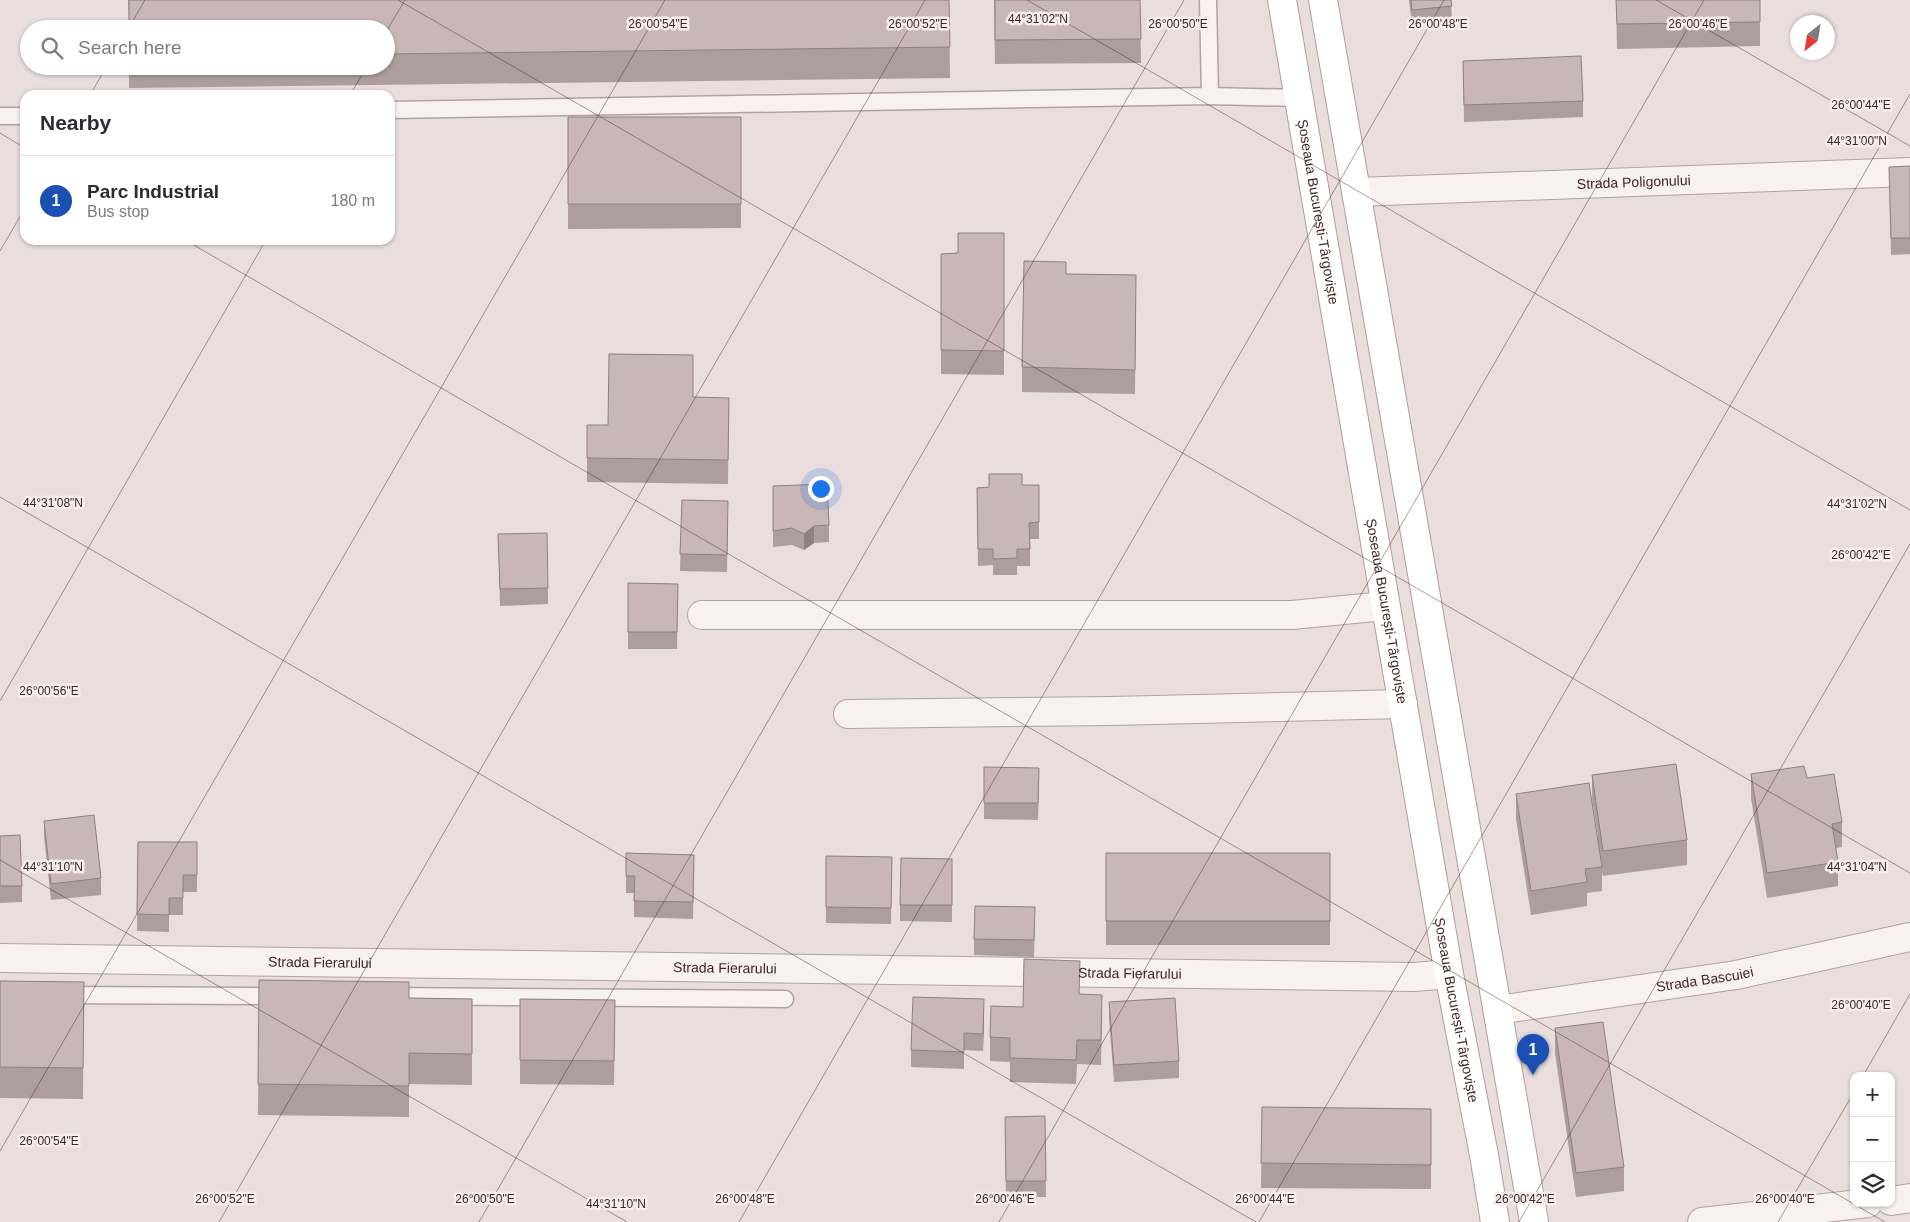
<!DOCTYPE html>
<meta charset="utf-8">
<style>
body{margin:0;font-family:Arial,sans-serif;background:#f2f2f3;color:#2b2b33}
.controls{position:absolute;right:15px;bottom:15px;display:grid;overflow:hidden;border-radius:10px;box-shadow:0 1px 4px #0004}
.controls button{width:45px;height:45px;display:grid;place-items:center;padding:0;border:0;border-bottom:1px solid #e1e1e2;background:#fff;color:#2b2b33;font:25px sans-serif}
.compass{position:absolute;left:1790px;top:15px;width:45px;height:45px;border-radius:50%;background:#fff;box-shadow:0 1px 4px #0004;rotate:210deg}
.you{position:absolute;left:820px;top:488px;width:18px;height:18px;margin:-12px;border:4px solid #fff;border-radius:50%;background:#1a73e8;box-shadow:0 0 0 8px #1a73e833}
.badge{display:grid;place-items:center;width:32px;height:32px;border-radius:50%;background:#2f7b46;color:#fff;font-size:16px;font-weight:700}
.pin{position:absolute;translate:-50% -41px;filter:drop-shadow(0 1px 2px #0008)}
.pin::after{content:'';position:absolute;top:26px;width:18px;height:15px;background:inherit;clip-path:polygon(0 0,100% 0,50% 100%)}
.list{margin:0;padding:0;list-style:none}
h2{display:flex;justify-content:space-between;align-items:center;height:65px;margin:0;padding:0 20px;font-size:21px}
h2 small{font-size:16px;font-weight:400;color:#7c7c81}
.list li{display:grid;grid-template-columns:32px 1fr auto;gap:15px;align-items:center;box-sizing:border-box;height:90px;padding:0 20px;border-top:1px solid #e1e1e2}
.list b{display:block;font-size:19px;white-space:nowrap}
.list p{margin:0;font-size:16px;white-space:nowrap;color:#7c7c81}
.list em{font-size:16px;font-style:normal;color:#7c7c81}
.icon{flex:none;width:28px;height:28px;fill:none;stroke:currentColor;stroke-width:2;stroke-linecap:round;stroke-linejoin:round}
.map{position:relative;flex:none;width:1910px;height:1222px;overflow:hidden}
.search{position:absolute;background:#fff;box-shadow:0 1px 4px #0004;left:20px;top:20px;width:375px;height:55px;display:flex;align-items:center;gap:12px;box-sizing:border-box;padding:0 18px;border-radius:28px;color:#7c7c81;font-size:19px}
.panel{position:absolute;background:#fff;box-shadow:0 1px 4px #0004;left:20px;top:90px;width:375px;height:155px;border-radius:15px}
.map>svg:first-child{display:block}
.lines{fill:none;stroke-linecap:round;stroke-linejoin:round}
.lane-casing{stroke:#b3a2a2;stroke-width:19}
.street-casing{stroke:#b3a2a2;stroke-width:30}
.primary-casing{stroke:#b69b9b;stroke-width:30}
.lane{stroke:#f7f1f0;stroke-width:16}
.street{stroke:#f7f1f0;stroke-width:28}
.primary{stroke:#fff;stroke-width:28}
.wall{fill:#ad9d9d}
.shaded-wall{fill:#8d8080}
.building{fill:#c9b7b7;stroke:#8d8080}
.ticks{fill:none;stroke:#412625;stroke-width:1;stroke-opacity:0.45}
.labels{text-anchor:middle;dominant-baseline:central;stroke-width:5;stroke-linejoin:round;paint-order:stroke}
.street-label{font-size:14px;fill:#412625;stroke:#f6eded}
.ticks-label{font-size:12px;text-anchor:middle;fill:#412625;stroke:#f6eded;stroke-width:5;stroke-linejoin:round;paint-order:stroke}
</style>
<div class="map">
<svg width="1910" height="1222" viewBox="0 0 1910 1222">
<rect width="100%" height="100%" fill="#e9dddd"/>
<g class="lines">
<g class="lane-casing">
<path id="lane" d="M1208,0L1210,96
M390,110L1210,96L1298,98
M0,116H25
M62,995L280,996
M387,996L785,999"/>
</g>
<g class="street-casing">
<g id="street">
<path id="s1" d="M1356,192L1910,172"/>
<path d="M702,615H1292L1385,606"/>
<path d="M848,714L1111,711L1403,704"/>
<path id="s2" d="M0,958L1414,977L1449,974"/>
<path id="s3" d="M1498,1010L1736,975L1910,937"/>
<path d="M1891,1201L1910,1198"/>
<path d="M1702,1222L1868,1203"/>
</g>
</g>
<g class="primary-casing">
<g id="primary">
<path id="s4" d="M1282,0L1449,974L1484,1155L1495,1222"/>
<path d="M1323,0L1534,1222"/>
</g>
</g>
<use href="#lane" class="lane"/>
<use href="#street" class="street"/>
<use href="#primary" class="primary"/>
</g>
<path class="wall" d="M128,0H949L950,78L129,88V66H386V29H129Z
M994,0H1140L1141,63L995,64Z
M1409,0H1451L1452,23L1412,27Z
M1616,0H1760V46L1617,49Z
M1463,61L1583,101V117L1464,122Z
M568,117H741V228L568,229Z
M1910,166V254L1891,255L1889,167Z
M1004,233V375L941,374V254L958,253Z
M1066,274L1136,300L1135,394L1022,392V367Z
M729,398L728,484L587,482V425H608Z
M989,474L1022,485L1039,522V539H1030V566H1017V575H993V565L978,566L977,504L989,487Z
M773,486L829,525V542L814,543L804,550L792,545L773,547Z
M682,500L728,518L727,572L680,571Z
M498,534L548,588V604L500,606Z
M678,584L677,649H628V632Z
M984,767L1039,785L1038,820L984,819Z
M1751,774L1807,778L1842,822V847L1836,848L1838,862V886L1767,898L1751,798Z
M1592,775L1687,840V865L1603,876L1602,872V891L1587,893V906L1531,915L1516,819V794L1598,837L1592,799Z
M44,821L101,878V895L51,900L44,837Z
M0,836L22,886V902L0,903Z
M138,842H197V892H183V915H169V932L137,931Z
M626,853L694,855L693,919L634,917V893H626Z
M1106,853H1330V945H1106Z
M826,856L892,857L891,924L826,923Z
M952,859V922L900,921V905Z
M1035,924L1034,957L974,955V939Z
M259,980L409,998L472,999V1085L409,1084V1117L258,1115Z
M0,981L84,982L83,1099L0,1098Z
M1080,994L1102,1019L1101,1065L1077,1064L1076,1084L1010,1082V1062L990,1061V1037L1023,1007Z
M520,999L615,1000L614,1085L520,1084Z
M1109,1002L1179,1061V1078L1114,1082L1109,1019Z
M984,1016L983,1051L964,1050V1069L911,1067V1050Z
M1555,1028L1624,1167V1191L1576,1197L1555,1053Z
M1262,1107L1431,1109V1189L1261,1188Z
M1045,1116L1046,1197H1006L1005,1117Z"/>
<path class="shaded-wall" d="M814,526V543L804,550V534Z
M984,999V1016L983,1051V1034Z"/>
<path class="building" d="M129,0H949L950,47L386,54V29H129Z
M995,0H1140L1141,39L995,40Z
M1411,0H1451L1452,6L1412,10Z
M1616,0H1760V22L1617,24Z
M1581,56L1583,101L1464,105L1463,61Z
M568,117H741V204H568Z
M1910,166V238H1891L1889,167Z
M958,233H1004V351L941,350V254L958,253Z
M1024,261L1066,262V274L1136,275L1135,370L1022,367Z
M609,354L693,355V397L729,398L728,460L587,458V425H608Z
M989,474H1022V485H1039V522L1029,523L1030,549H1017V558L993,559V549H978L977,488L989,487Z
M827,484L829,525L814,526L804,534L792,528L773,531V486Z
M682,500L728,501L727,555L680,554Z
M547,533L548,588L500,589L498,534Z
M628,583L678,584L677,632H628Z
M1676,764L1687,840L1603,851L1592,775Z
M1804,766L1807,778L1834,774L1842,822L1832,824L1838,862L1767,873L1751,774Z
M984,767L1039,768L1038,803H984Z
M1589,783L1602,867L1585,869L1587,882L1531,891L1516,794Z
M94,815L101,878L51,884L44,821Z
M20,835L22,886H0V836Z
M138,842H197V875H183V898H169V915L137,914Z
M626,853L694,855L693,902L634,901L635,876H626Z
M1106,853H1330V921H1106Z
M826,856L892,857L891,908L826,907Z
M901,858L952,859V905H900Z
M975,906L1035,907L1034,940L974,939Z
M1024,959L1080,961L1079,994L1102,995L1101,1040H1077L1076,1060L1010,1058V1038L990,1037L991,1006L1023,1007Z
M259,980L409,982V998L472,999V1054L409,1053V1086L258,1084Z
M0,981L84,982L83,1068L0,1067Z
M913,997L984,999L983,1034L964,1033V1052L911,1050Z
M1175,998L1179,1061L1114,1065L1109,1002Z
M520,999L615,1000L614,1061L520,1060Z
M1603,1022L1624,1167L1576,1173L1555,1028Z
M1262,1107L1431,1109V1165L1261,1163Z
M1045,1116L1046,1181H1006L1005,1117Z"/>
<path class="ticks" d="M398,0L1910,873M1027,0L1910,510M1656,0L1910,146M128,29L145,0M386,32L405,0M90,95L107,66M350,95L367,66M0,133L25,148M185,240L1885,1222M0,251L25,208M0,497L1256,1222M0,701L266,240M0,860L627,1222M1863,1076L1910,994M0,1151L665,0M219,1222L925,0M479,1222L1184,0M739,1222L1444,0M999,1222L1704,0M1259,1222L1910,94M1519,1222L1910,544M1778,1222L1854,1092"/>
<g class="labels">
<g class="street-label">
<text stroke="none"><textPath href="#s1" startOffset="278">Strada Poligonului</textPath></text>
<text stroke="none"><textPath href="#s4" startOffset="215">Șoseaua București-Târgoviște</textPath></text>
<text stroke="none"><textPath href="#s4" startOffset="620">Șoseaua București-Târgoviște</textPath></text>
<text stroke="none"><textPath href="#s2" startOffset="320">Strada Fierarului</textPath></text>
<text stroke="none"><textPath href="#s2" startOffset="725">Strada Fierarului</textPath></text>
<text stroke="none"><textPath href="#s2" startOffset="1130">Strada Fierarului</textPath></text>
<text stroke="none"><textPath href="#s3" startOffset="209">Strada Bascuiei</textPath></text>
<text stroke="none"><textPath href="#s4" startOffset="1025">Șoseaua București-Târgoviște</textPath></text>
</g>
</g>
<g class="ticks-label">
<text x="1038" y="23">44°31'02"N</text>
<text x="658" y="28">26°00'54"E</text>
<text x="918" y="28">26°00'52"E</text>
<text x="1178" y="28">26°00'50"E</text>
<text x="1438" y="28">26°00'48"E</text>
<text x="1698" y="28">26°00'46"E</text>
<text x="1861" y="109">26°00'44"E</text>
<text x="1857" y="145">44°31'00"N</text>
<text x="53" y="507">44°31'08"N</text>
<text x="1857" y="508">44°31'02"N</text>
<text x="1861" y="559">26°00'42"E</text>
<text x="49" y="695">26°00'56"E</text>
<text x="53" y="871">44°31'10"N</text>
<text x="1857" y="871">44°31'04"N</text>
<text x="1861" y="1009">26°00'40"E</text>
<text x="49" y="1145">26°00'54"E</text>
<text x="225" y="1203">26°00'52"E</text>
<text x="485" y="1203">26°00'50"E</text>
<text x="745" y="1203">26°00'48"E</text>
<text x="1005" y="1203">26°00'46"E</text>
<text x="1265" y="1203">26°00'44"E</text>
<text x="1525" y="1203">26°00'42"E</text>
<text x="1785" y="1203">26°00'40"E</text>
<text x="616" y="1208">44°31'10"N</text>
</g>
</svg>
<div class="controls">
<button>+</button>
<button>−</button>
<button><svg class="icon" aria-label="layers" viewBox="0 0 24 24"><path d="M12 4l9 5-9 5-9-5zM3 14l9 5 9-5"/></svg></button>
</div>
<svg class="compass" viewBox="-18 -18 36 36"><path d="M0-13l5 13h-10z" fill="#e53935"/><path d="M0 13l5-13h-10z" fill="#7c7c81"/></svg>
<div class="you"></div>
<div class="pin badge" style="left:1533px;top:1075px;background:#1a4fb4">1</div>
<div class="search"><svg class="icon" aria-label="search" viewBox="0 0 24 24"><circle cx="10" cy="10" r="6"/><path d="M15 15l6 6"/></svg>Search here</div>
<section class="panel">
<h2>Nearby<small></small></h2>
<ul class="list">
<li><span class="badge" style="background:#1a4fb4">1</span><div><b>Parc Industrial</b><p>Bus stop</p></div><em>180 m</em></li>
</ul>
</section>
</div>
